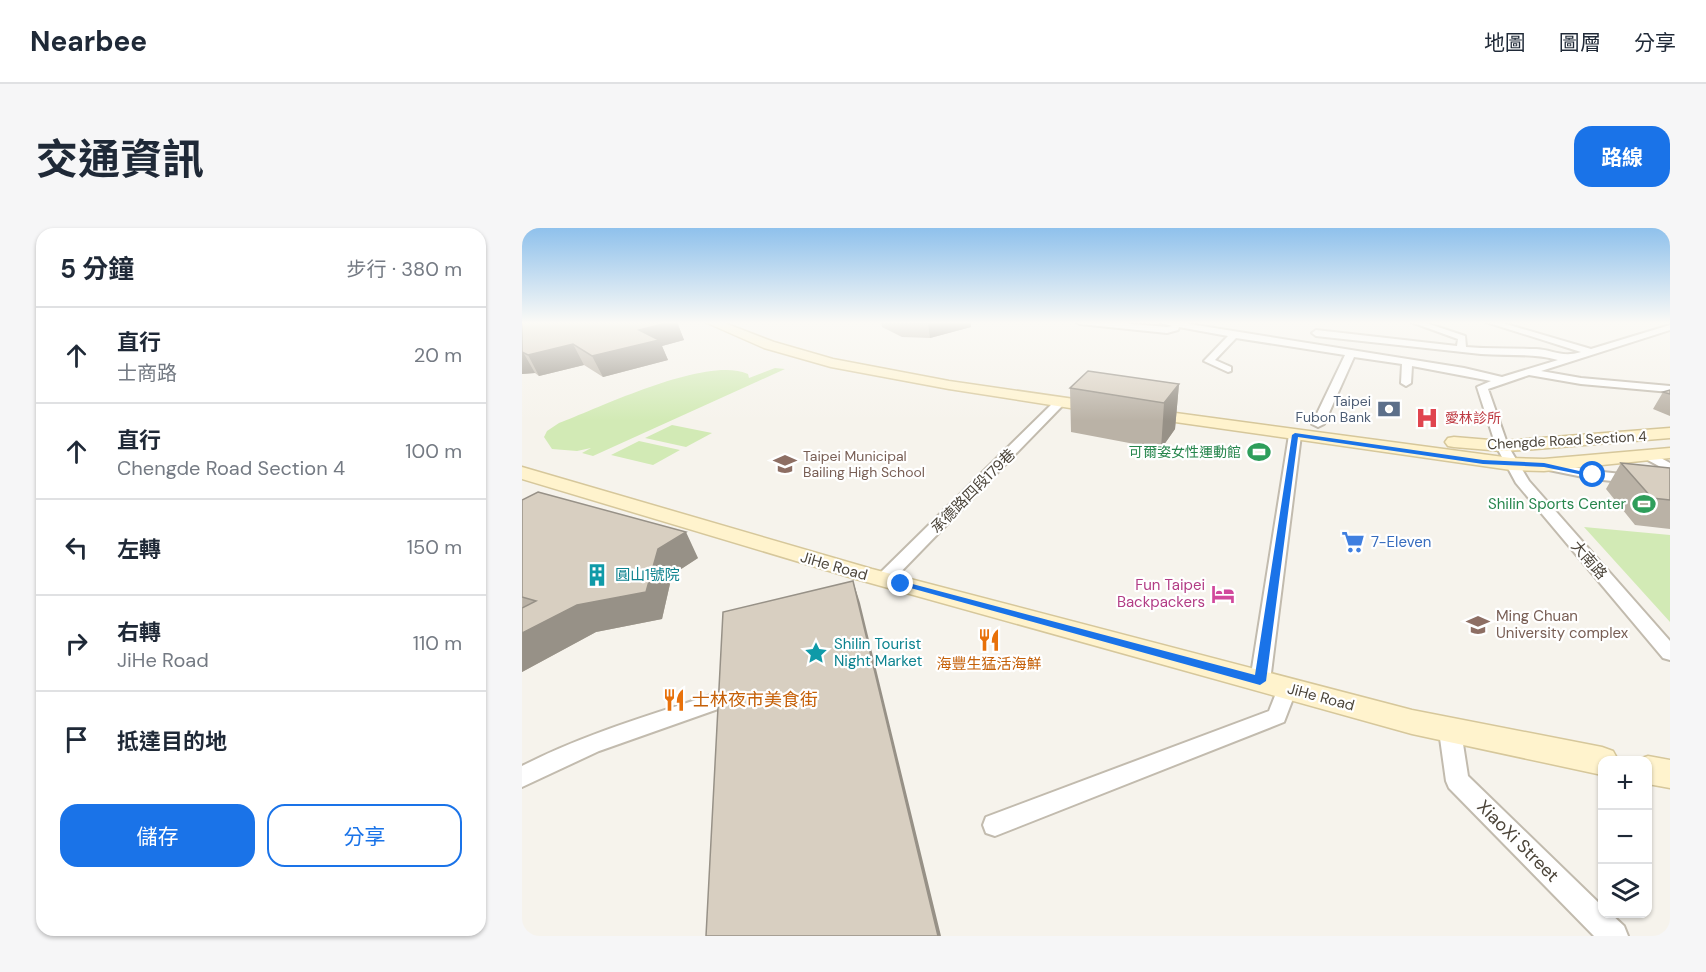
<!DOCTYPE html>
<html lang="zh-TW">
<meta charset="utf-8">
<style>
body{margin:0;font-family:"DM Sans","Noto Sans TC",sans-serif;background:#f6f6f7;color:#1f2937}
.controls{position:absolute;right:18px;bottom:18px;display:grid;overflow:hidden;border-radius:12px;box-shadow:0 2px 4px #0004}
.controls button{width:54px;height:54px;display:grid;place-items:center;padding:0;border:0;border-bottom:2px solid #e0e1e3;background:#fff;color:#1f2937;font:30px sans-serif}
.stop{position:absolute;width:18px;height:18px;margin:-14px;border:4px solid #1a73e8;border-radius:50%;background:#fff}
.stop.end{background:#1a73e8;border-color:#fff;box-shadow:0 2px 6px #0008}
.list{margin:0;padding:0;list-style:none}
h2{display:flex;justify-content:space-between;align-items:center;height:78px;margin:0;padding:0 24px;font-size:26px}
h2 small{font-size:20px;font-weight:400;color:#747a83}
.list li{display:grid;grid-template-columns:39px 1fr auto;gap:18px;align-items:center;box-sizing:border-box;height:96px;padding:0 24px;border-top:2px solid #e0e1e3}
.list b{display:block;font-size:22px;white-space:nowrap}
.list p{margin:0;font-size:20px;white-space:nowrap;color:#747a83}
.list em{font-size:20px;font-style:normal;color:#747a83}
.actions{display:flex;gap:12px;padding:18px 24px}
.actions a{flex:1;padding:14px 0;border:2px solid #1a73e8;border-radius:18px;text-align:center;font-size:21px;color:#1a73e8}
.actions .main{background:#1a73e8;color:#fff}
.icon{flex:none;width:33px;height:33px;fill:none;stroke:currentColor;stroke-width:2;stroke-linecap:round;stroke-linejoin:round}
.map{position:relative;flex:none;width:1148px;height:708px;overflow:hidden;border-radius:18px}
header{display:flex;align-items:center;gap:36px;box-sizing:border-box;height:84px;padding:0 30px;background:#fff;border-bottom:2px solid #e0e1e3}
header strong{font-size:28px}
nav{display:flex;gap:33px;margin-inline-start:auto;font-size:21px}
.intro{display:flex;align-items:center;justify-content:space-between;box-sizing:border-box;height:144px;padding:0 36px}
h1{margin:0;font-size:42px}
.button{padding:15px 27px;border-radius:18px;background:#1a73e8;color:#fff;font-size:21px;font-weight:700}
main{display:flex;gap:36px;padding:0 36px}
aside{flex:1;background:#fff;border-radius:18px;box-shadow:0 2px 4px #0004}
.map>svg:first-child{display:block}
.green{fill:#d2eab5}
.lines{fill:none;stroke-linecap:round;stroke-linejoin:round}
.street-casing{stroke:#c2bbae;stroke-width:4}
.secondary-casing{stroke:#d6c79b;stroke-width:3}
.street{fill:#fff;fill-rule:evenodd}
.secondary{fill:#fff3cd;fill-rule:evenodd}
.wall{fill:#bab2a6}
.shaded-wall{fill:#979187}
.building{fill:#d8cfc1;stroke:#979187;stroke-width:1.5}
.route{fill:#1a73e8}
.labels{text-anchor:middle;dominant-baseline:central;stroke-width:4.5;stroke-linejoin:round;paint-order:stroke}
.far-service-label{font-size:14px;fill:#4e5e75;stroke:#fff;text-anchor:end}
.far-health-label{font-size:14px;fill:#be3a42;stroke:#fff;text-anchor:start}
.far-street-label{font-size:14px;fill:#4b4439;stroke:#fff}
.far-leisure-label{font-size:14px;fill:#27864d;stroke:#fff;text-anchor:end}
.far-education-label{font-size:14px;fill:#785e54;stroke:#fff;text-anchor:start}
.street-label{font-size:15px;fill:#4b4439;stroke:#fff}
.leisure-label{font-size:15px;fill:#27864d;stroke:#fff;text-anchor:end}
.shop-label{font-size:15px;fill:#366cbe;stroke:#fff;text-anchor:start}
.culture-label{font-size:15px;fill:#0d838f;stroke:#fff;text-anchor:start}
.hotel-label{font-size:15px;fill:#b23c85;stroke:#fff;text-anchor:end}
.education-label{font-size:15px;fill:#785e54;stroke:#fff;text-anchor:start}
.food-label{font-size:15px;fill:#c56008;stroke:#fff}
.near-food-label{font-size:18px;fill:#c56008;stroke:#fff;text-anchor:start}
.near-street-label{font-size:18px;fill:#4b4439;stroke:#fff}
</style>
<header>
<strong>Nearbee</strong>
<nav><a>地圖</a><a>圖層</a><a>分享</a></nav>
</header>
<div class="intro"><h1>交通資訊</h1><a class="button">路線</a></div>
<main>
<aside>
<h2>5 分鐘<small>步行 · 380 m</small></h2>
<ul class="list">
<li><svg class="icon" aria-label="ahead" viewBox="0 0 24 24"><path d="M12 20V5M6 11l6-6 6 6"/></svg><div><b>直行</b><p>士商路</p></div><em>20 m</em></li>
<li><svg class="icon" aria-label="ahead" viewBox="0 0 24 24"><path d="M12 20V5M6 11l6-6 6 6"/></svg><div><b>直行</b><p>Chengde Road Section 4</p></div><em>100 m</em></li>
<li><svg class="icon" aria-label="left" viewBox="0 0 24 24"><path d="M17 20v-9H6M10 6l-5 5 5 5"/></svg><div><b>左轉</b></div><em>150 m</em></li>
<li><svg class="icon" aria-label="right" viewBox="0 0 24 24"><path d="M7 20v-9h11M14 6l5 5-5 5"/></svg><div><b>右轉</b><p>JiHe Road</p></div><em>110 m</em></li>
<li><svg class="icon" aria-label="arrive" viewBox="0 0 24 24"><path d="M6 21V4h12l-3 4 3 4H6"/></svg><div><b>抵達目的地</b></div></li>
</ul>
<div class="actions"><a class="main">儲存</a><a>分享</a></div>
</aside>
<div class="map">
<svg width="1148" height="708" viewBox="0 0 1148 708">
<rect width="100%" height="100%" fill="#f6f3ec"/>
<path class="green" d="M253,140L263,141L71,228L60,225L69,220L55,223L30,221L22,209L25,203L37,195C79,179 186,127 226,146L227,150Z
M150,197L190,205L164,219L123,210Z
M117,213L158,222L131,237L89,227Z
M1062,299L1148,307V394Z"/>
<g class="lines">
<g class="street-casing">
<path id="street" d="M554,94H587L645,99L650,98L637,94H655L942,140L980,149L1036,132C1011,125 985,128 959,126C904,120 849,114 794,108L790,105L794,102L935,118L936,111L889,94H901L943,108L944,119C967,121 990,120 1014,121C1032,122 1040,130 1059,124L964,94H977L1069,121L1148,97V102L1019,143L1059,150L1148,158V164L1059,156L1007,147L966,161L986,218L1007,253L1148,413V432L1141,430L994,255L974,218L955,159L969,153L890,138L889,155L884,158L879,155L880,136L832,129L802,196L796,199L790,196L823,127L714,110L693,132L709,139V143L706,144L682,133L706,108L657,99L656,102L645,105L558,96Z
M538,171L543,174L542,176L368,355H356L354,351L356,347L534,172Z
M773,203L779,207L748,453L745,458L738,460L731,458L728,453L767,207Z
M1126,223L1148,235V244L1122,230L1120,227Z
M1022,233L1071,243L1148,251V259L1071,251L1017,240L1016,237Z
M765,452L772,455L775,460L762,494L473,608L464,605L461,597L464,589L747,483L758,455Z
M189,467L196,469L199,475L196,481L77,523L0,559V538C60,507 125,488 189,467Z
M928,494L936,497L939,503L946,548L1080,678V686H1089L1102,698L1106,708H1072L927,560L924,553L917,503L920,497Z"/>
</g>
<g class="secondary-casing">
<path id="secondary" d="M183,94H200L252,114L311,131L427,153L580,175L588,180L580,185L427,161L309,139L242,120Z
M624,181L989,230L1022,231L1148,220V230L1022,243L989,242L618,189L616,186Z
M1148,200V210L1002,222L980,223L932,219L926,218L923,214L926,210L932,209L980,213Z
M0,239L350,341L890,482L1080,519L1091,523L1096,532H1080V547L890,506L334,351L0,251Z
M1126,528L1148,532V560L1126,556V532H1114Z"/>
</g>
<use href="#street" class="street"/>
<use href="#secondary" class="secondary"/>
</g>
<path class="wall" d="M0,94H155L162,112L140,118L146,132L81,149L62,137L17,148L13,145L0,146Z
M359,94H449V99L408,110L380,109L360,99Z
M657,156L653,201L639,221L549,204L548,160Z
M1148,162V188L1131,181L1141,164Z
M1099,235L1148,240V301L1113,297L1084,261Z
M0,272L176,330L150,347L140,391L74,404L0,444Z"/>
<path class="shaded-wall" d="M149,94H155L162,112L140,118L146,132L81,149L70,128L117,102Z
M410,94H449V99L408,110L406,95Z
M51,116L62,137L17,148L6,127Z
M0,124H1L13,145L0,146Z
M657,156L653,201L639,221L642,175Z
M164,304L176,330L150,347L140,391L74,404L0,444V405Z
M331,353L338,375L419,708H416Z"/>
<path class="building" d="M0,94H149L117,102L137,112L70,128L51,116L6,127L0,124Z
M376,94H410L406,95Z
M566,143L657,156L642,175L548,160Z
M1148,162V166L1141,164Z
M1099,235L1148,240V272L1130,270Z
M16,264L164,304L136,321L124,364L55,377L0,405V380L14,373L0,369V272Z
M331,353L416,708H184L201,384Z"/>
<linearGradient id="sky" x2="0" y2="1"><stop stop-color="#8fc1ec"/><stop offset="0.49" stop-color="#fbfaf6"/><stop offset="1" stop-color="#fbfaf6" stop-opacity="0"/></linearGradient>
<rect width="1148" height="193" fill="url(#sky)"/>
<path class="route" d="M773,205L961,232L1022,235L1075,247L1071,249L1022,239L961,236L776,209L744,453L738,457L374,356L379,353L733,447L770,207Z"/>
<defs>
<g id="bank-bare" transform="scale(1.8)"><path d="M-6-4H6V4H-6ZM0-2.3a2.3 2.3 0 1 0 0 4.6a2.3 2.3 0 1 0 0-4.6Z" fill="#5c6f8a" stroke="#fff" stroke-width="2.5" paint-order="stroke"/></g>
<g id="hospital-bare" transform="scale(1.8)"><path d="M-5-5h3v3.5h4V-5h3V5h-3V1.5h-4V5h-3Z" fill="#e0444e" stroke="#fff" stroke-width="2.5" paint-order="stroke"/></g>
<g id="stadium-bare" transform="scale(1.8)"><path d="M0-5a6.5 5 0 1 0 0 10a6.5 5 0 1 0 0-10ZM-3.5-1.8h7v3.6h-7Z" fill="#2e9e5b" stroke="#fff" stroke-width="2.5" paint-order="stroke"/></g>
<g id="school-bare" transform="scale(1.8)"><path d="M0-5L7-2L0 1L-7-2ZM-4 1L0 2.5L4 1V4Q0 6-4 4Z" fill="#8d6e63" stroke="#fff" stroke-width="2.5" paint-order="stroke"/></g>
<g id="supermarket-bare" transform="scale(1.8)"><path d="M-6-5.5h2.5l.6 2H6L4.5 2H-2.5L-4.4-4H-6ZM-1.5 3.2a1.3 1.3 0 1 0 .1 0ZM3 3.2a1.3 1.3 0 1 0 .1 0Z" fill="#3f7fe0" stroke="#fff" stroke-width="2.5" paint-order="stroke"/></g>
<g id="building-bare" transform="scale(1.8)"><path d="M-4-6H4V6H1V3H-1V6H-4ZM-2.5-4.3h1.7v1.8h-1.7ZM.8-4.3h1.7v1.8H.8ZM-2.5-1h1.7V.8h-1.7ZM.8-1h1.7V.8H.8Z" fill="#0f9aa8" stroke="#fff" stroke-width="2.5" paint-order="stroke"/></g>
<g id="hotel-bare" transform="scale(1.8)"><path d="M-6-4.5h1.5V1H6V5H4.5V3h-9V5H-6ZM-4 0a1.8 1.8 0 1 1 3.6 0ZM.5 0V-2.5h3Q6-2.5 6 0Z" fill="#d1479c" stroke="#fff" stroke-width="2.5" paint-order="stroke"/></g>
<g id="university-bare" transform="scale(1.8)"><path d="M0-5L7-2L0 1L-7-2ZM-4 1L0 2.5L4 1V4Q0 6-4 4Z" fill="#8d6e63" stroke="#fff" stroke-width="2.5" paint-order="stroke"/></g>
<g id="restaurant-bare" transform="scale(1.8)"><path d="M-5-6h1v4h1v-4h1v4h1v-4h1v5L-1.5 .5V6h-2V.5L-5-1ZM5-6V6H3V1.5H1.5Q1.5-4 5-6Z" fill="#e8710a" stroke="#fff" stroke-width="2.5" paint-order="stroke"/></g>
<g id="sight-bare" transform="scale(1.8)"><path d="M0-6L1.8-2.2L6-1.7L2.9 1.2L3.7 5.4L0 3.3L-3.7 5.4L-2.9 1.2L-6-1.7L-1.8-2.2Z" fill="#0f9aa8" stroke="#fff" stroke-width="2.5" paint-order="stroke"/></g>
</defs>
<g fill-rule="evenodd">
<use href="#bank-bare" x="867" y="181"/>
<use href="#hospital-bare" x="905" y="190"/>
<use href="#stadium-bare" x="737" y="224"/>
<use href="#school-bare" x="263" y="236"/>
<use href="#stadium-bare" x="1122" y="276"/>
<use href="#supermarket-bare" x="831" y="314"/>
<use href="#building-bare" x="75" y="347"/>
<use href="#hotel-bare" x="701" y="366"/>
<use href="#university-bare" x="956" y="397"/>
<use href="#restaurant-bare" x="467" y="412"/>
<use href="#sight-bare" x="294" y="425"/>
<use href="#restaurant-bare" x="152" y="472"/>
</g>
<g class="labels">
<g class="far-service-label">
<text x="849" y="173">Taipei<tspan x="849" dy="16">Fubon Bank</tspan></text>
</g>
<g class="far-health-label">
<text x="923" y="190">愛林診所</text>
</g>
<g class="far-street-label">
<text transform="translate(1045 212) rotate(-3)">Chengde Road Section 4</text>
</g>
<g class="far-leisure-label">
<text x="719" y="224">可爾姿女性運動館</text>
</g>
<g class="far-education-label">
<text x="281" y="228">Taipei Municipal<tspan x="281" dy="16">Bailing High School</tspan></text>
</g>
<g class="street-label">
<text transform="translate(451 263) rotate(-45)">承德路四段179巷</text>
<text transform="translate(1067 332) rotate(49)">大南路</text>
<text transform="translate(312 338) rotate(16)">JiHe Road</text>
<text transform="translate(799 469) rotate(15)">JiHe Road</text>
</g>
<g class="leisure-label">
<text x="1104" y="276">Shilin Sports Center</text>
</g>
<g class="shop-label">
<text x="849" y="314">7-Eleven</text>
</g>
<g class="culture-label">
<text x="93" y="347">圓山1號院</text>
<text x="312" y="416">Shilin Tourist<tspan x="312" dy="17">Night Market</tspan></text>
</g>
<g class="hotel-label">
<text x="683" y="357">Fun Taipei<tspan x="683" dy="17">Backpackers</tspan></text>
</g>
<g class="education-label">
<text x="974" y="388">Ming Chuan<tspan x="974" dy="17">University complex</tspan></text>
</g>
<g class="food-label">
<text x="467" y="436">海豐生猛活海鮮</text>
</g>
<g class="near-food-label">
<text x="170" y="472">士林夜市美食街</text>
</g>
<g class="near-street-label">
<text transform="translate(996 613) rotate(45)">XiaoXi Street</text>
</g>
</g>
</svg>
<div class="controls">
<button>+</button>
<button>−</button>
<button><svg class="icon" aria-label="layers" viewBox="0 0 24 24"><path d="M12 4l9 5-9 5-9-5zM3 14l9 5 9-5"/></svg></button>
</div>
<div class="stop" style="left:1071px;top:247px"></div>
<div class="stop end" style="left:379px;top:356px"></div>
</div>
</main>
